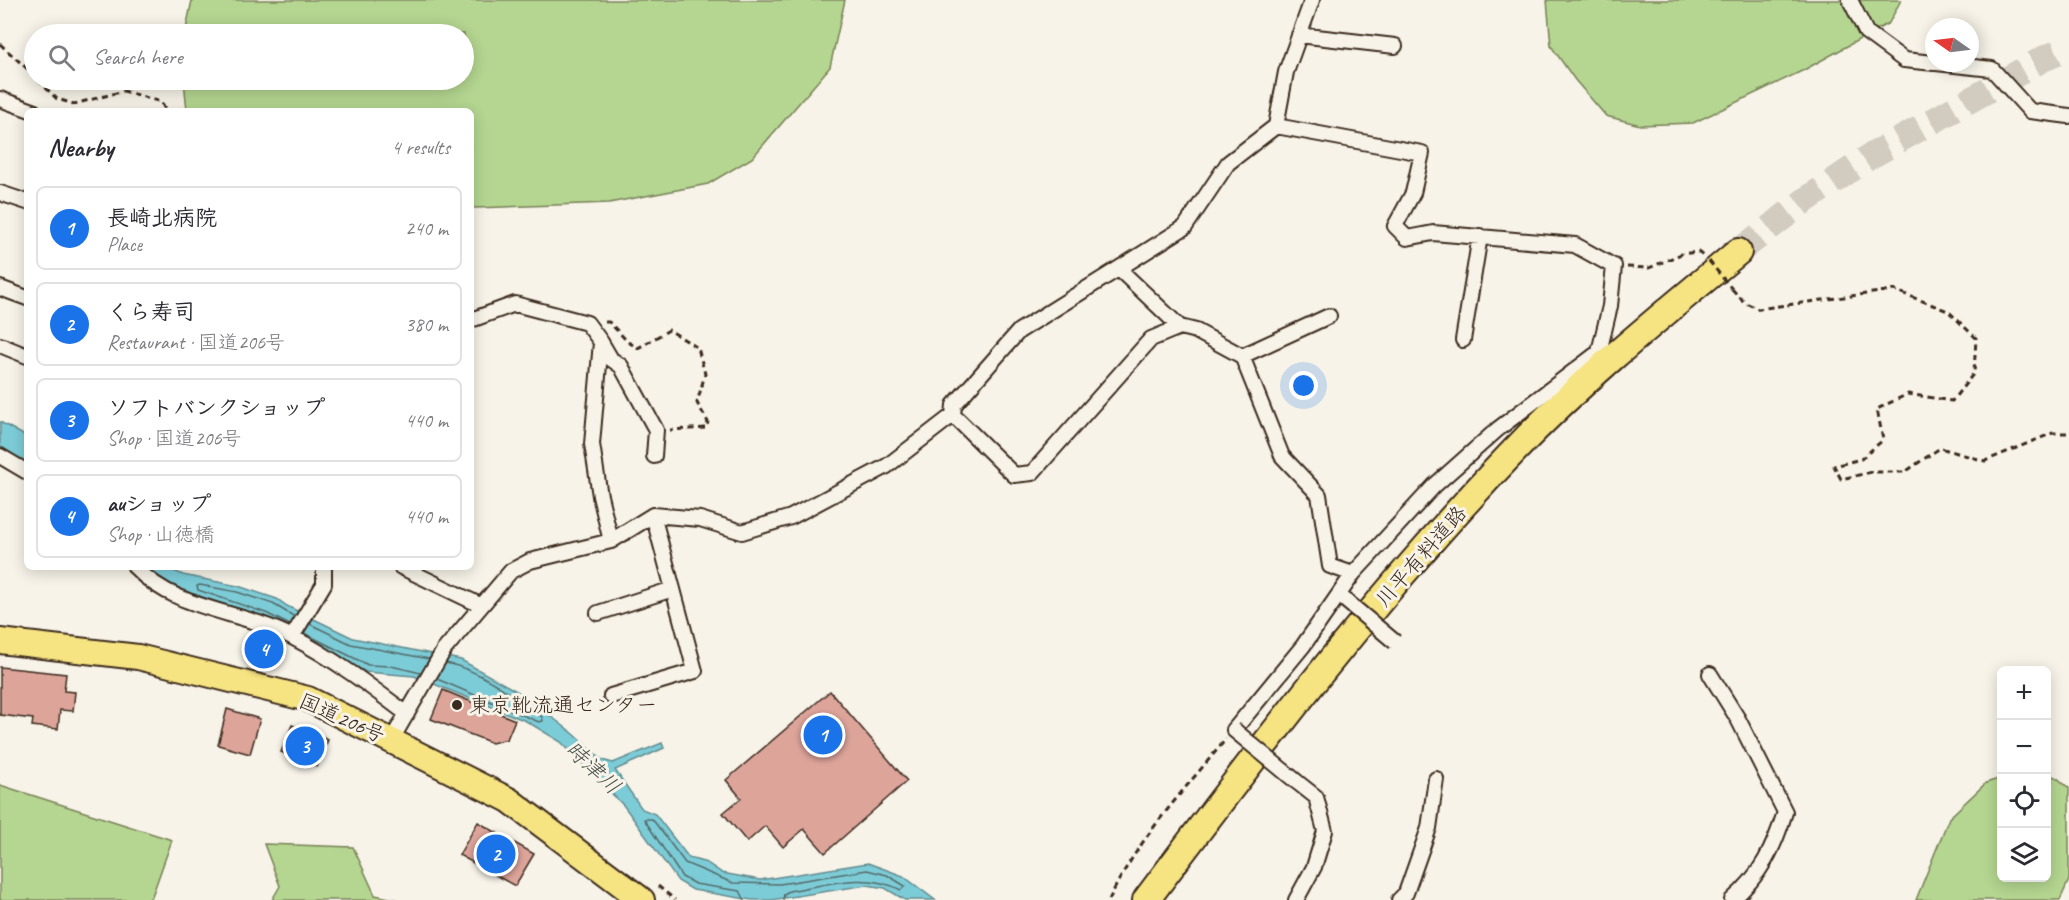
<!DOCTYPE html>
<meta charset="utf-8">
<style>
body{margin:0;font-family:Caveat,"Klee One",sans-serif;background:#f2f2f3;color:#2b2b33}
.controls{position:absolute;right:18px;bottom:18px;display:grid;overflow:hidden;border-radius:9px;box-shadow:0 3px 15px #0003}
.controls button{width:54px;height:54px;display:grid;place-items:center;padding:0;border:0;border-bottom:2px solid #e1e1e2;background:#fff;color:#2b2b33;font:30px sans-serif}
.compass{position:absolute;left:1925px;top:18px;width:54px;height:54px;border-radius:50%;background:#fff;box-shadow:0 3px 15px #0003;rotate:284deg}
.you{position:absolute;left:1304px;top:386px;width:21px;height:21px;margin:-15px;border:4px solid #fff;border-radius:50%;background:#1a73e8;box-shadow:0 0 0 9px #1a73e833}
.badge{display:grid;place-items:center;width:39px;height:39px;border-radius:50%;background:#1a73e8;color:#fff;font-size:20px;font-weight:700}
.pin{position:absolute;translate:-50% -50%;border:3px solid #fff;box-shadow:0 2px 6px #0006}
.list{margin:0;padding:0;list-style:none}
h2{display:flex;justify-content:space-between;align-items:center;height:78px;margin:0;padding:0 24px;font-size:26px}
h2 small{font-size:20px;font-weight:400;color:#7c7c81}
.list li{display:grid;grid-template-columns:39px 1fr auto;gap:18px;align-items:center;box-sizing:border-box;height:84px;margin:0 12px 12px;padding:0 12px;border:2px solid #e1e1e2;border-radius:9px}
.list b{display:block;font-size:22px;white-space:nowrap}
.list p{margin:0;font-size:20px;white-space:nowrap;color:#7c7c81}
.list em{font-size:20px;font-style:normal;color:#7c7c81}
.icon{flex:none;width:33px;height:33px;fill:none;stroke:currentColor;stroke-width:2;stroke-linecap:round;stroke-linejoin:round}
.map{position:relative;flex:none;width:2069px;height:900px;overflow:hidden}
.search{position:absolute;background:#fff;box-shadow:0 3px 15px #0003;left:24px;top:24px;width:450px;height:66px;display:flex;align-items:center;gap:15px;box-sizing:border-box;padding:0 21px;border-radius:33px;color:#7c7c81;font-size:22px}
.panel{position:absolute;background:#fff;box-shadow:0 3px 15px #0003;left:24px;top:108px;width:450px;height:462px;border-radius:9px}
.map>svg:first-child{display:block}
.green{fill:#b4d690;stroke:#788057;stroke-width:1.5}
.water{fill:#7cccd8;stroke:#628b8e;stroke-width:1.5}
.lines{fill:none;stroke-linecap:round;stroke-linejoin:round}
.shore{stroke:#556b68;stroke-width:1.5}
.building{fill:#dda49a;stroke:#3b2a1e;stroke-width:1.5}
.motorway-tunnel{stroke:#d1cbc0;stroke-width:26;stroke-dasharray:26 13;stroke-linecap:butt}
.minor-casing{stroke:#3b2a1e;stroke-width:18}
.trunk-casing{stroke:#3b2a1e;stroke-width:28}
.motorway-casing{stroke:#3b2a1e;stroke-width:30}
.path{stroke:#3b2a1e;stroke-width:3;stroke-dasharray:6 4.5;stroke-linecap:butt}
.minor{stroke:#f7f3e8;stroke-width:14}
.trunk{stroke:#f6e381;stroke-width:24}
.motorway{stroke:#f6e381;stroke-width:26}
.minor-bridge-casing{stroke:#3b2a1e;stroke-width:18;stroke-linecap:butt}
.path-bridge{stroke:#3b2a1e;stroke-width:3;stroke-dasharray:6 4.5;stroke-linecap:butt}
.minor-bridge{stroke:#f7f3e8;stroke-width:14}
.poi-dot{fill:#3b2a1e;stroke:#f7f3e8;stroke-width:2}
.labels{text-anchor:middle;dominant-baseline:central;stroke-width:6;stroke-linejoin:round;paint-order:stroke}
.street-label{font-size:21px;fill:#3b2a1e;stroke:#f7f3e8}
.poi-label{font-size:21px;fill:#3b2a1e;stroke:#f7f3e8;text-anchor:start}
.water-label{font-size:22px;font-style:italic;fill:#4b524c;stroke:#f7f3e8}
</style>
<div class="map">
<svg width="2069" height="900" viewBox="0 0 2069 900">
<rect width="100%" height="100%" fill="#f7f3e8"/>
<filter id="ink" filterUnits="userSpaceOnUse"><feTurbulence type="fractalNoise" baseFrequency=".0167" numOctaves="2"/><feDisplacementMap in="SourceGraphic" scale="12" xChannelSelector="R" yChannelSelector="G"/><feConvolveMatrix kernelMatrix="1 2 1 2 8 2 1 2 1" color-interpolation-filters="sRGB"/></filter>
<g filter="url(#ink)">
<path class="green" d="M192,0H845L830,67L752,158L708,184L609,203L475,208L471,207V111H187L184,80H464V34H185Z
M1547,0H1901L1889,23L1804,70L1693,123L1640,125L1606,116L1575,80L1551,46Z
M2047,775L2056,777L2069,788V880L2060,900H1916L1949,818L1986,783L2001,778L2002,878H2046Z
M0,785L172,840L152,896L148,900H0Z
M264,844L353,847L375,895L399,900H272L280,886Z"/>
<path class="water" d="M0,422L27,437V464L0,446Z
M144,567H165L183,575L238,586L277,599L287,606L353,638L461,660L520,693L574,734L602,760L613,763L662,743L664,748L615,770L642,809L655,814L689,858L707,863L722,873L760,880L868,863L903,876L935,900H905L885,888L867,885L771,900H752L693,890L678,881L624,806L561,742L526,721L414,676L366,672L264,618L173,588Z"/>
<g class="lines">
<path class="shore" d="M310,624L351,644L429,659
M290,625L266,613L198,590L197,586L200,585L237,592L273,604L295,617
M304,633L368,665L391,666L421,673
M437,679L539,722L543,721L542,717C514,696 481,670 446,663
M745,900L740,891L695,884L682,877L644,819H652L656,824L685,863L733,883L780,884L867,870L887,875L905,886L901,890C866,871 826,885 789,891L784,894L783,900"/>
</g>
<path class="building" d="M252,636L281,643L276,663L247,655Z
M0,667L66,674L64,691L75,692L73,711L60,710L58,729L32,726L33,719L0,715Z
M443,690L515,720L507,739L492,743L431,719Z
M830,691L907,781L825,853L804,829L783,847L765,826L747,842L723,813L741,798L726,780Z
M227,709L260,719L250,754L218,745Z
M292,725L328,740L317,767L281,752Z
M478,822L534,854L515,886L459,855Z"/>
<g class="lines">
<path class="motorway-tunnel" d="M1738,252L1803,202L1869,157L2043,59L2069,48"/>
<g class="minor-casing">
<path id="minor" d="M1850,0L1866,32L1904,60L1934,63
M1299,35L1395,46
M1936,63L1992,69L2030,111L2069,116
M0,99L33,111
M1276,126L1422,153L1413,193L1395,226L1407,238L1433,233L1575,245L1613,266
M0,193L27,202
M1119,269L1180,327
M0,288L27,298
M471,320L515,304L587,323L601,342
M1463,340L1480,236
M0,345L27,356
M1242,356L1282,456L1319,495L1330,566L1353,574L1434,486L1498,429L1599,352L1610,306L1614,266
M953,415L1014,475L1032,473L1151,339L1180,327L1196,331L1242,356L1329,316
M0,456L27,472
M611,541L600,496L592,444L601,342L611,359L621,366L656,430L654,456
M135,567C176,611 241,610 292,637C333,658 370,686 407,714
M401,567L480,605
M598,613L673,589
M292,637L324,584V567
M1710,674L1738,719L1785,812C1774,848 1761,875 1732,900
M611,696L695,671L653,515
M1234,730L1303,646L1353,574
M392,739L444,650L511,571L530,561L611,541L653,515L700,519L742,532L791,517L887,466L953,415L954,405L1019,331L1185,227L1228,163L1276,126L1286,72L1312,0
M1296,900L1314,867L1325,831L1316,797L1297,782
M1399,900L1406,893L1429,828L1436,779"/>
</g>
<g class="trunk-casing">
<path id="trunk" d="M0,641L138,657L308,699L509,800L642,900"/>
</g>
<g class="motorway-casing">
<path id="motorway" d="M1146,900C1262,746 1380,590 1514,451C1583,379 1661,316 1738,252"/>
</g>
<path class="path" d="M0,44L34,75
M38,80L57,99L74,104L124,91L161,102L166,111
M1627,267L1649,268L1681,254L1698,252L1703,256
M1732,289L1744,302L1758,309L1894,290L1948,311L1976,338L1974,373L1952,401L1908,394L1877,409L1883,440L1861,459L1834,466L1841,479L1872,472H1905L1940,448L1985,461L2053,433H2069
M605,322H609L628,342L638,348L669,330L698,348L705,374L697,403L708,422L706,428L670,430
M658,886L675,900
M1109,900C1136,841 1185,789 1226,739"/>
<use href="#minor" class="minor"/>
<use href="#trunk" class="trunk"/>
<use href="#motorway" class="motorway"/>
<g class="minor-bridge-casing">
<path id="minor-bridge" d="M1345,600L1395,642
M1234,730L1297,782"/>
</g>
<path class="path-bridge" d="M1709,261L1732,289"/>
<use href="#minor-bridge" class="minor-bridge"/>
</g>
</g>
<circle class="poi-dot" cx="457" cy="705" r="6"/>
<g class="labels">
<g class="street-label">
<text transform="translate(1421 556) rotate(-49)">川平有料道路</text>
<text transform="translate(342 718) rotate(24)">国道206号</text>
</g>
<g class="poi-label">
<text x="469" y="705">東京靴流通センター</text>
</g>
<g class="water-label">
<text transform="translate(593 768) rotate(43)">時津川</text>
</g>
</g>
</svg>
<div class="controls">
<button>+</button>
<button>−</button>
<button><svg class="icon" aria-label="locate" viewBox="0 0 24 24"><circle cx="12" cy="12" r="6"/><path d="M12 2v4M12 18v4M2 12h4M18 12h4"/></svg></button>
<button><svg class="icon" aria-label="layers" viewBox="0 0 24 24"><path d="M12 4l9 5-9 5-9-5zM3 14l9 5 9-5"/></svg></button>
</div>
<svg class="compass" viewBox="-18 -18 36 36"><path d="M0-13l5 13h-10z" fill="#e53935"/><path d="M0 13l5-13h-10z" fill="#7c7c81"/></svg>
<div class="you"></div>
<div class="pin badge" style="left:823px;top:735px">1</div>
<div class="pin badge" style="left:496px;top:854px">2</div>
<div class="pin badge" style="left:305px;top:746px">3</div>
<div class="pin badge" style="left:264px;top:649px">4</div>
<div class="search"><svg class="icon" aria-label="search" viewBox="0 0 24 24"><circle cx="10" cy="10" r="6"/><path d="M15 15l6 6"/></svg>Search here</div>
<section class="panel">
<h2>Nearby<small>4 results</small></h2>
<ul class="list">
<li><span class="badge">1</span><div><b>長崎北病院</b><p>Place</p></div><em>240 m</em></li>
<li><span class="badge">2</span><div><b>くら寿司</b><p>Restaurant · 国道206号</p></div><em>380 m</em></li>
<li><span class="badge">3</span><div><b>ソフトバンクショップ</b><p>Shop · 国道206号</p></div><em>440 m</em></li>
<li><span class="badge">4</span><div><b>auショップ</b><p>Shop · 山徳橋</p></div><em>440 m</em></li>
</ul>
</section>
</div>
